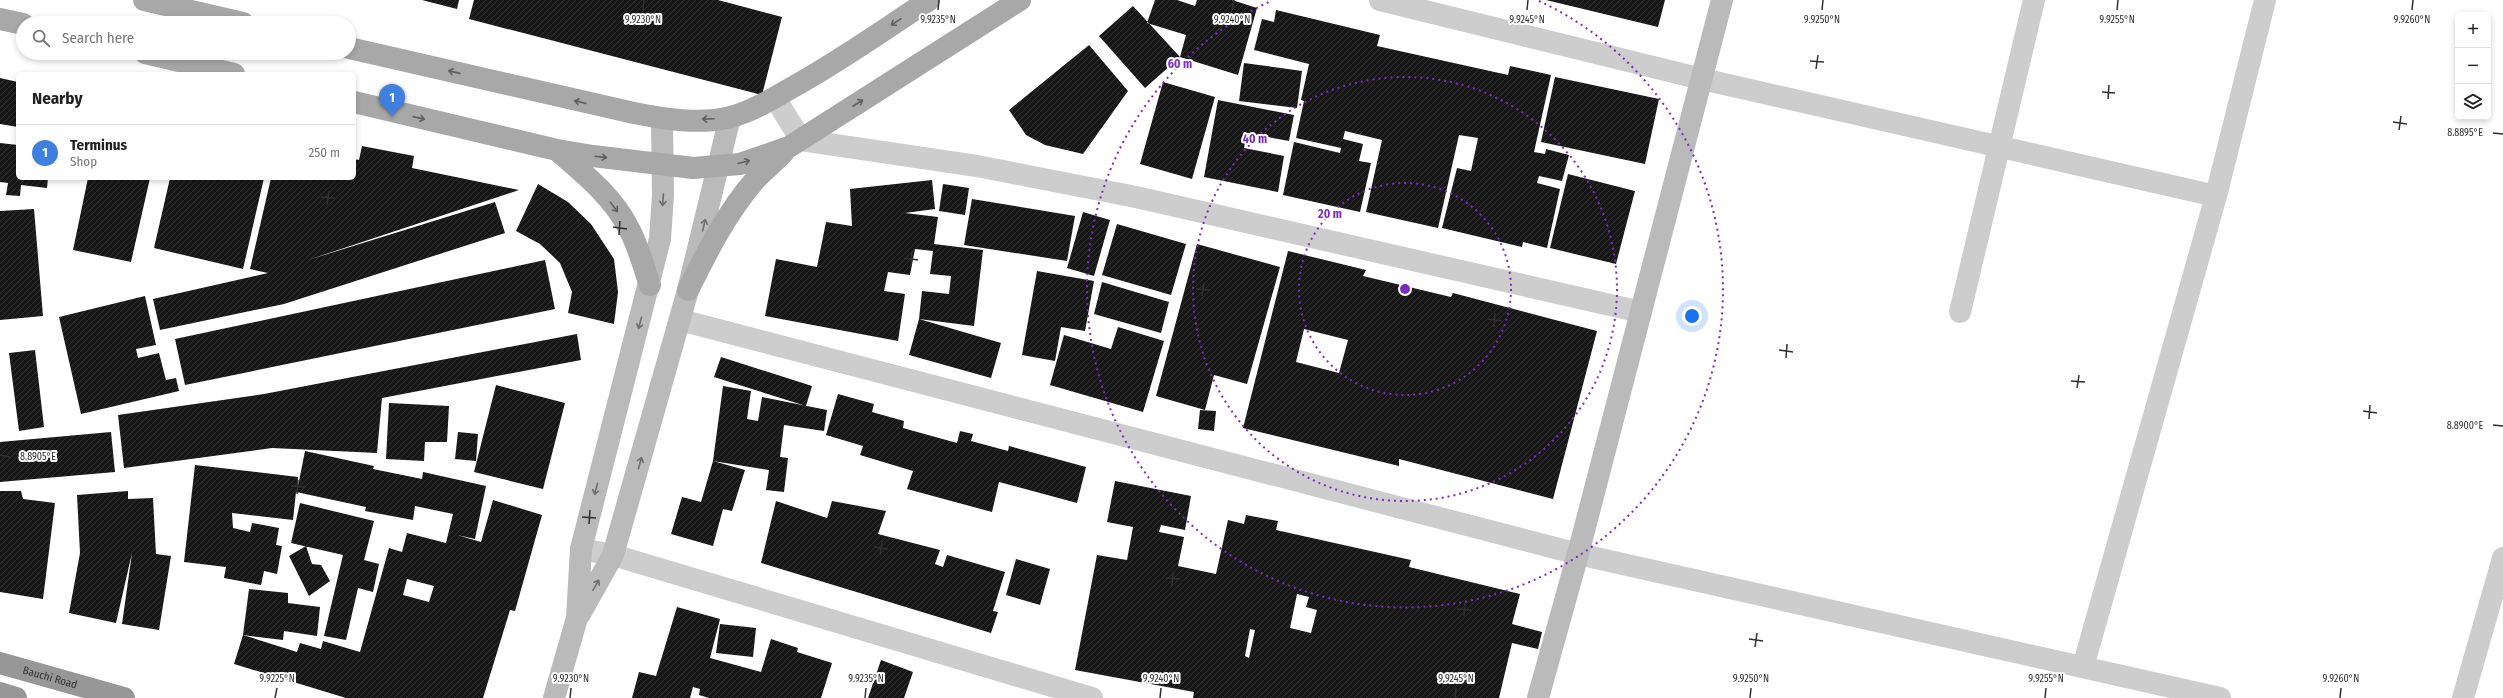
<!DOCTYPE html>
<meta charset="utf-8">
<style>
body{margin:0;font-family:"Fira Sans Condensed",sans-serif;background:#f2f2f2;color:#222}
.controls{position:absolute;right:12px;top:12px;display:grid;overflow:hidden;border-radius:6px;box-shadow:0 2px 6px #0003}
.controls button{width:36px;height:36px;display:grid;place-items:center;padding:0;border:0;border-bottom:1px solid #e0e0e0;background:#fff;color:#222;font:20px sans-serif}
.you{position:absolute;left:1692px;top:316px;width:14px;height:14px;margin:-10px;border:3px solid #fff;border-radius:50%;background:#1a73e8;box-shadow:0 0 0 6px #1a73e833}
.badge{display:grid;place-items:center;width:26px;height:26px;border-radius:50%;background:#7c3aed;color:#fff;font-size:13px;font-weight:700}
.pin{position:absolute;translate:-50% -33px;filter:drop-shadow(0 1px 2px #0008)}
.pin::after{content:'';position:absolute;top:21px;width:14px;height:12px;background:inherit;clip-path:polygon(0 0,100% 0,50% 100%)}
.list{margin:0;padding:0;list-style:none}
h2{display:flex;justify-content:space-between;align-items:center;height:52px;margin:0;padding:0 16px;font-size:17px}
h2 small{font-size:13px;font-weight:400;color:#767676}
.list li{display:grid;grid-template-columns:26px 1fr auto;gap:12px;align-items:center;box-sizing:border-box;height:56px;padding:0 16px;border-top:1px solid #e0e0e0}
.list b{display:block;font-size:15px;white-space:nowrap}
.list p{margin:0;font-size:13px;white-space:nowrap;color:#767676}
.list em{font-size:13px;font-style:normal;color:#767676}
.icon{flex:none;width:22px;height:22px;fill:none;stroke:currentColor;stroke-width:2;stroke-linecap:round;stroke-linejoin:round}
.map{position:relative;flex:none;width:2503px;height:698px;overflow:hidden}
.search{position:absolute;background:#fff;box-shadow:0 2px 6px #0003;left:16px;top:16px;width:340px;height:44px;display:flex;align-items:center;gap:10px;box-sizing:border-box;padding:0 14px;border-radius:22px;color:#767676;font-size:15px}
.panel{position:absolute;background:#fff;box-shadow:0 2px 6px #0003;left:16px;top:72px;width:340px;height:108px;border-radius:6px}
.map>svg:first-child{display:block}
.building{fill:url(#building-hatch);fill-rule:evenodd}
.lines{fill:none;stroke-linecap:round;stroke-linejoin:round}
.street{stroke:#cdcdcd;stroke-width:22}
.secondary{stroke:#bababa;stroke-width:22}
.primary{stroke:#a8a8a8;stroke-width:22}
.highway{stroke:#979797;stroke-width:22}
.oneway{stroke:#606060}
.oneway2{stroke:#6e6e6e}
.ticks{fill:none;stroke:#303030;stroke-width:1.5}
.ring{fill:none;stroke:#7b2cbf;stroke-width:2;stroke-dasharray:2 4}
.labels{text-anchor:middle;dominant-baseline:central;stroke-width:4;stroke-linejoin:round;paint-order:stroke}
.street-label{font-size:11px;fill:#303030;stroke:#fff}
.ticks-label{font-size:10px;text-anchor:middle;fill:#303030;stroke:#fff;stroke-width:4;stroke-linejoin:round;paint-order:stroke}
.centre{fill:#7b2cbf;stroke:#fff;stroke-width:2}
.ring-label{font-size:12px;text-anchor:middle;font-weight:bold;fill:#7b2cbf;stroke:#fff;stroke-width:4;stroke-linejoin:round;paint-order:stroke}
</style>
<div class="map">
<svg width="2503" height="698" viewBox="0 0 2503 698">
<defs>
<pattern id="building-hatch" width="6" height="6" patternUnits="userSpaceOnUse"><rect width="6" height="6" fill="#171717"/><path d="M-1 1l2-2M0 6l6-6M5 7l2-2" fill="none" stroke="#303030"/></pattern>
</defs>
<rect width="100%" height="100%" fill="#fff"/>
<path class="building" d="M422,0H459L457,9Z
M474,0H718L782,17L762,95L469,19Z
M1155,0H1177L1195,6L1197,0H1232L1257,8L1238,75L1180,57L1186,35L1147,23Z
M1546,0H1665L1658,27Z
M1133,6L1180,57L1145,88L1099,36Z
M1276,10L1380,35L1377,46L1508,75L1510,66L1551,75L1534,152L1545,154L1546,149L1569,155L1562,181L1539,176L1537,183L1560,189L1547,248L1523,242L1522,247L1442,228L1457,168L1471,171L1478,138L1459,135L1438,228L1366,212L1382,140L1345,131L1343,139L1363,144L1359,161L1371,163L1360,212L1283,195L1294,142L1340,153L1341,148L1296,138L1304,101L1301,100L1309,64L1254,50L1262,19L1274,22Z
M1089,45L1128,91L1083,154L1045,145L1026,135L1009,110Z
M1244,63L1302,71L1297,108L1239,101Z
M1555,77L1659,99L1645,164L1541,142Z
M0,78L18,82V127L0,124Z
M1163,82L1215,97L1192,179L1140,164Z
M1218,100L1294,115L1289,141L1247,133L1244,148L1284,156L1278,192L1204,177Z
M0,143L18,145V178H48L47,188L21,185L20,196L6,195L8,183L0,182Z
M362,146L414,156L412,168L519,190L308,260L495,202L505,233L284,304L160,330L153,299L268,273L250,269L271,178H354V159L359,160Z
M1568,174L1635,191L1616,264L1550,248Z
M88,178H150L131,262L73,250Z
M170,178H264L243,269L154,248Z
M932,180L935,209L905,213L938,217L934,244L983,250L974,326L919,319L1001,343L991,378L909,355L919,319L922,291L949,294L951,276L930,274L933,251L915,249L910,275L888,272L884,291L905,294L898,341L765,316L776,259L817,267L826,222L852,226L850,189Z
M538,184L568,202L591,224L614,259L618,292L614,324L568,313L572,292L560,263L540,244L516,231Z
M943,184L969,188L965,215L939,211Z
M972,199L1075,216L1067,261L964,245Z
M34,209L43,316L0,320V211Z
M1083,212L1110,220L1094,276L1067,268Z
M1117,224L1186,244L1171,295L1102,275Z
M1197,244L1280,267L1247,384L1214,375L1205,410L1156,396Z
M1288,251L1366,270L1363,276L1451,297L1453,293L1597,331L1553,499L1399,459V466L1243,428ZM1304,329L1348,340L1339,373L1296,362Z
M545,260L555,309L185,385L175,339Z
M1037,271L1094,281L1085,331L1061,327L1055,361L1022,355Z
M1102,282L1169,302L1161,333L1094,314Z
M145,296L156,345L136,349L138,358L159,353L166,380L176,378L179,391L81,414L59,317Z
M1118,327L1164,341L1143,412L1050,385L1064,335L1111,349Z
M577,334L581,360L382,398L377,453L272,448L124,468L118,415L264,394Z
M35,350L44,427L19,431L9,353Z
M721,357L812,386L806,406L714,377Z
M496,385L565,403L543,489L474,472Z
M723,386L751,391L747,419L758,421L762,397L827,410L824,431L784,425L780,457L788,458L784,492L766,490L769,470L713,461Z
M838,394L874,404L872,412L904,421L903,428L957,443L960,431L973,434L971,441L1008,451L1009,446L1086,467L1077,503L999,482L992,512L907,489L913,471L860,455L863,446L826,435Z
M389,403L449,406L447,442H425L424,461L386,459Z
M1200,410L1216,411L1214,431L1198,429Z
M111,432L115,472L0,482V442Z
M458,432L478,434L476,461L455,459Z
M305,451L374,466L373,469L422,479L423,472L486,486L475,539L457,535L481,542L493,500L542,515L515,611L510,610L483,698H346L234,664L243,635L249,589L288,593V603L320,607L317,636L284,631L283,640L243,635L297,652L300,643L321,649L323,641L360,652L389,548L402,552L407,533L446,543L453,514L415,506L413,520L365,511L366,507L296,492L293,520L232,513L233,528L250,532L252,523L279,528L276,545L282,546L277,574L264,571L261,585L224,578L226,567L184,562L195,465L298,477L297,491ZM407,579L434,586L429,602L403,595Z
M713,461L745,470L732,511L723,509L713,546L671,534L682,497L701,502Z
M1115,481L1191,496L1185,530L1161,525L1159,532L1184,537L1178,566L1216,574L1228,520L1244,524L1246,515L1278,521L1276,530L1411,560L1409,567L1520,594L1512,624L1542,632L1538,649L1512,643L1499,698H1193L1194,692L1075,670L1097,555L1127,560L1133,527L1107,522ZM1297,594L1309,597L1306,607L1317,610L1311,633L1290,628ZM1250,629L1255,630L1249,658L1245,656Z
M0,491H21L23,499L55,503L43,599L0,592Z
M128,491V499L153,498L156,554L171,556L159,630L122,624L132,553L116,623L69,613L80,553L77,495Z
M776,501L827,518L832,501L886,511L878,534L940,550L935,564L943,567L947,555L1005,572L993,611L998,612L991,633L761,563Z
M300,503L374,521L364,560L379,564L373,592L358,588L346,640L324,636L343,555L291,543Z
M306,546L312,564L321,565L330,581L309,596L289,556Z
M1016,559L1050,569L1040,605L1006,595Z
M677,607L720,619L710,658L761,672L771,639L798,648L797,652L832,663L821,698H709L699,695L700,689L693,687L690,698H632L639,672L656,676Z
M720,624L756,628L753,657L716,653Z
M881,660L913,672L904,698H868Z"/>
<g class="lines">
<path class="street" d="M1380,0L1702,79L2216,196
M775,98L801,140L977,166L1136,197L1641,312
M1960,312L2034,0
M680,320L1578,554L2220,698
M581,549L613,555L1092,698
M2083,667L2216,196L2265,0
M2463,698L2503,558"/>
<path class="secondary" d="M580,614L613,555L688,290L730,117
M554,698L577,618L581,549L660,239L663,195L662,119
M1538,698L1578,554L1722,0"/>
<path class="primary" d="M144,0L243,23
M0,19L23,24
M349,48L634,113C664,119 700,125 731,117C753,111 774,98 793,87C840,61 884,30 929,0
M145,53L234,74
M354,102L557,150L593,156L693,168L740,164L789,147L1020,0
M558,151C583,173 611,195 627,225C638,244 643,265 650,285
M688,290C707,252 727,212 755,180C764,170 775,162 784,152"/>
<g class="highway">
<path id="s1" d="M0,663L124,698"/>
<path d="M0,693L16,698"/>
</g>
</g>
<defs><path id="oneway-shaft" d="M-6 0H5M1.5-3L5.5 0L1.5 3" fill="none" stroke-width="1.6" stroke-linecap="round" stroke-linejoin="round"/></defs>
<g class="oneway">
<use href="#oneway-shaft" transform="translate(896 22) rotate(146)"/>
<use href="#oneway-shaft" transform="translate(454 72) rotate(-167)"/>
<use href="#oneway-shaft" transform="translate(580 102) rotate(-167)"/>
<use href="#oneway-shaft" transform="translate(858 103) rotate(-33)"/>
<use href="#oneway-shaft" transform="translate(419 118) rotate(13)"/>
<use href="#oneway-shaft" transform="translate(708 119) rotate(178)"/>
<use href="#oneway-shaft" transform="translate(601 157) rotate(7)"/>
<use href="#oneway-shaft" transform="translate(744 162) rotate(-15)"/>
<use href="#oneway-shaft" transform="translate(614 207) rotate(53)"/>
</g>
<g class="oneway2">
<use href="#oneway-shaft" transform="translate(663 200) rotate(94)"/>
<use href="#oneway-shaft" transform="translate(704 225) rotate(-77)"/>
<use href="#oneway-shaft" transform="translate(640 323) rotate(105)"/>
<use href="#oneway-shaft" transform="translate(640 463) rotate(-74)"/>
<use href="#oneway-shaft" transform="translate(596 489) rotate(105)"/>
<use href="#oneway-shaft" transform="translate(596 585) rotate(-60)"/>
</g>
<path class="ticks" d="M643,10L644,0M938,10L939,0M1232,10L1234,0M1527,10L1528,0M1822,10L1823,0M2117,10L2118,0M2412,10L2413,0M1810,61L1824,62M1816,69L1818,55M2102,92L2115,93M2108,99L2109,85M2393,122L2407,124M2399,130L2401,116M2493,133L2503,134M321,197L335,198M327,205L329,191M613,227L627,229M619,235L620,221M904,258L918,260M911,266L912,252M1196,289L1210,290M1202,296L1204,283M1488,319L1502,321M1494,327L1495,313M1779,350L1793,352M1786,358L1787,344M2071,381L2085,382M2077,388L2079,375M2363,411L2377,413M2369,419L2370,405M2493,425L2503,426M0,455L10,457M291,486L305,487M297,494L298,480M582,517L596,518M589,524L590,510M874,547L888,549M880,555L882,541M1166,578L1180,579M1172,586L1173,572M1457,609L1471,610M1464,616L1465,602M1749,639L1763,641M1755,647L1757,633M275,698L277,688M570,698L571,688M865,698L866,688M1160,698L1161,688M1455,698L1456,688M1750,698L1751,688M2045,698L2046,688M2340,698L2341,688"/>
<g class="ring">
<circle cx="1405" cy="289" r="106"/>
<circle cx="1405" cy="289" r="212"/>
<path d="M1539 1A318 318 0 1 1 1271 1"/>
</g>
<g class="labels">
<g class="street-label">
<text stroke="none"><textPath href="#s1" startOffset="52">Bauchi Road</textPath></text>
</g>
</g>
<g class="ticks-label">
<text x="643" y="23">9.9230°N</text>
<text x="938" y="23">9.9235°N</text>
<text x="1232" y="23">9.9240°N</text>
<text x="1527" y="23">9.9245°N</text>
<text x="1822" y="23">9.9250°N</text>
<text x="2117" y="23">9.9255°N</text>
<text x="2412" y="23">9.9260°N</text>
<text x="2465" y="136">8.8895°E</text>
<text x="2465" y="429">8.8900°E</text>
<text x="38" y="460">8.8905°E</text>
<text x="277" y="682">9.9225°N</text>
<text x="571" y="682">9.9230°N</text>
<text x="866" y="682">9.9235°N</text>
<text x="1161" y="682">9.9240°N</text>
<text x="1456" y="682">9.9245°N</text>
<text x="1751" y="682">9.9250°N</text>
<text x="2046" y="682">9.9255°N</text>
<text x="2341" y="682">9.9260°N</text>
</g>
<circle cx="1405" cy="289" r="6" class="centre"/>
<g class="ring-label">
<text x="1180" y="68">60 m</text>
<text x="1255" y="143">40 m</text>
<text x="1330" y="218">20 m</text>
</g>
</svg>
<div class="controls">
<button>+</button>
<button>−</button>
<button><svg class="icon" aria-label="layers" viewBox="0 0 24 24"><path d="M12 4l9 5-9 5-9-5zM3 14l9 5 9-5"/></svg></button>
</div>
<div class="you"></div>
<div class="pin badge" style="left:392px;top:117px;background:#3f7fe0">1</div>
<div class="search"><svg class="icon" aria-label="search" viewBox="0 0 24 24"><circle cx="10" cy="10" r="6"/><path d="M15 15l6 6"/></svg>Search here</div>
<section class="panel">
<h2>Nearby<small></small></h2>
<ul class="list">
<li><span class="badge" style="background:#3f7fe0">1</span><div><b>Terminus</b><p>Shop</p></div><em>250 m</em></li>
</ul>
</section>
</div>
